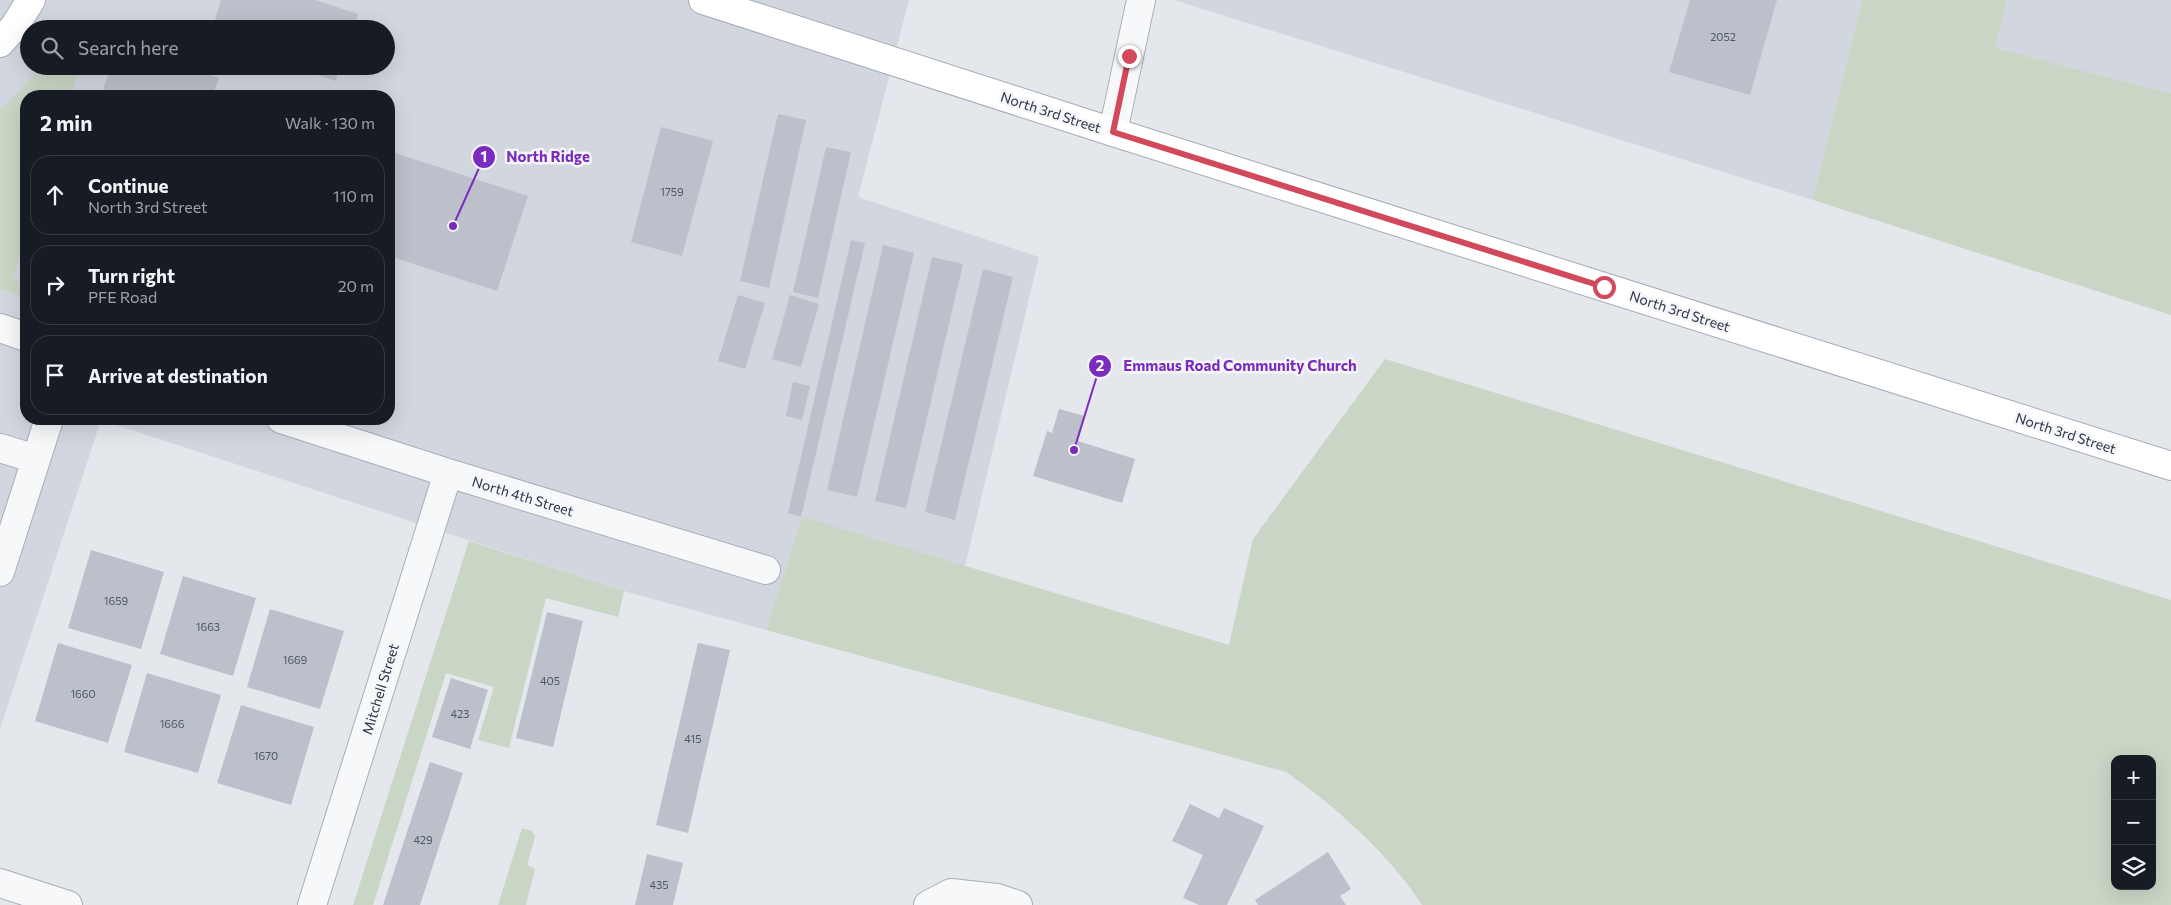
<!DOCTYPE html>
<meta charset="utf-8">
<style>
body{margin:0;font-family:Commissioner,sans-serif;background:#20242c;color:#f1f3f6}
.controls{position:absolute;right:15px;bottom:15px;display:grid;overflow:hidden;border-radius:10px;box-shadow:0 5px 20px #0002}
.controls button{width:45px;height:45px;display:grid;place-items:center;padding:0;border:0;border-bottom:1px solid #363941;background:#171b24;color:#f1f3f6;font:25px sans-serif}
.stop{position:absolute;width:15px;height:15px;margin:-11px;border:4px solid #d1495b;border-radius:50%;background:#fff}
.stop.end{background:#d1495b;border-color:#fff;box-shadow:0 1px 5px #0008}
.list{margin:0;padding:0;list-style:none}
h2{display:flex;justify-content:space-between;align-items:center;height:65px;margin:0;padding:0 20px;font-size:21px}
h2 small{font-size:16px;font-weight:400;color:#9ea1a6}
.list li{display:grid;grid-template-columns:32px 1fr auto;gap:15px;align-items:center;box-sizing:border-box;height:80px;margin:0 10px 10px;padding:0 10px;border:1px solid #363941;border-radius:20px}
.list b{display:block;font-size:19px;white-space:nowrap}
.list p{margin:0;font-size:16px;white-space:nowrap;color:#9ea1a6}
.list em{font-size:16px;font-style:normal;color:#9ea1a6}
.icon{flex:none;width:28px;height:28px;fill:none;stroke:currentColor;stroke-width:2;stroke-linecap:round;stroke-linejoin:round}
.map{position:relative;flex:none;width:2171px;height:905px;overflow:hidden}
.search{position:absolute;background:#171b24;box-shadow:0 5px 20px #0002;left:20px;top:20px;width:375px;height:55px;display:flex;align-items:center;gap:12px;box-sizing:border-box;padding:0 18px;border-radius:28px;color:#9ea1a6;font-size:19px}
.panel{position:absolute;background:#171b24;box-shadow:0 5px 20px #0002;left:20px;top:90px;width:375px;height:335px;border-radius:20px}
.map>svg:first-child{display:block}
.built{fill:#d2d6de;fill-rule:evenodd}
.green{fill:#c9d6c5;fill-rule:evenodd}
.building{fill:#bbc0ca}
.lines{fill:none;stroke-linecap:round;stroke-linejoin:round}
.minor-casing{stroke:#a9aeb7;stroke-width:30}
.major-casing{stroke:#a3abb8;stroke-width:30}
.minor{stroke:#f7f8fa;stroke-width:28}
.major{stroke:#fff;stroke-width:28}
.route{stroke:#d1495b;stroke-width:6}
.labels{text-anchor:middle;dominant-baseline:central;stroke-width:5;stroke-linejoin:round;paint-order:stroke}
.number-label{font-size:11px;fill:#4f5766}
.street-label{font-size:14px;fill:#2b3445;stroke:#f4f6f9}
.leader{fill:none;stroke:#7b2cbf;stroke-width:2}
.callout-dot{fill:#7b2cbf;stroke:#f4f6f9;stroke-width:2}
.mark-label{font-size:15px;text-anchor:middle;font-weight:bold;fill:#fff}
.callout-label{font-size:15px;text-anchor:middle;font-weight:bold;fill:#7b2cbf;stroke:#f4f6f9;stroke-width:5;stroke-linejoin:round;paint-order:stroke}
</style>
<div class="map">
<svg width="2171" height="905" viewBox="0 0 2171 905">
<rect width="100%" height="100%" fill="#e4e7ec"/>
<path class="built" d="M0,0H909L858,197L1039,257L965,566L802,518L766,630L624,591L101,420L0,729ZM29,29H386V66H29ZM26,96H389V419H26Z
M1174,0H1862L1813,200Z
M2007,0H2171V93L1995,48Z"/>
<path class="green" d="M1862,0H2007L1995,48L2171,93V315L1813,200Z
M39,66H81L71,96H26V236L12,280L26,284V298L0,288V110L23,88Z
M1385,359L2171,600V905H1422C1392,857 1333,804 1286,772L766,630L802,517L1229,645L1253,539ZM2115,759H2152V886H2115Z
M469,541L624,591L618,617L546,598L509,748L478,740L494,687L446,673L373,905H353Z
M522,828L532,831L535,837L527,865L535,869L526,905H498Z"/>
<path class="building" d="M221,0H315L358,14L353,29H212Z
M1690,0H1777L1750,95L1669,72Z
M111,66H127L146,72L148,66H183L219,78L213,94L219,96H101Z
M292,66H340L336,81Z
M778,114L806,120L769,288L740,281Z
M661,127L713,141L682,256L631,242Z
M826,147L851,152L818,298L793,292Z
M389,151L528,196L497,291L389,256Z
M851,240L865,243L801,517L788,513Z
M883,245L914,253L857,497L827,490Z
M932,257L963,264L906,508L875,501Z
M983,269L1013,277L955,520L925,512Z
M738,295L765,303L745,369L718,361Z
M790,295L819,304L801,367L772,359Z
M793,382L810,386L802,420L786,416Z
M1059,409L1085,416L1078,441L1135,459L1122,503L1033,476L1047,431L1052,433Z
M91,550L164,572L141,649L68,628Z
M183,576L256,598L233,676L160,654Z
M270,609L344,631L320,709L247,687Z
M547,612L583,621L553,747L516,738Z
M58,643L132,665L108,743L35,721Z
M698,643L730,650L688,833L656,825Z
M147,673L221,695L198,773L124,752Z
M451,678L488,690L470,749L432,737Z
M241,705L314,727L291,805L217,783Z
M430,762L463,773L420,905H383Z
M1190,804L1219,818L1224,808L1264,826L1227,905H1199L1183,898L1203,855L1172,841Z
M1328,852L1351,889L1340,896L1346,905H1258L1255,900Z
M647,854L683,863L673,905H635Z"/>
<g class="lines">
<g class="minor-casing">
<path id="minor" d="M1113,132L1141,0
M0,328L26,337
M281,419L448,473L766,570
M0,448L36,459
M0,572L49,419
M0,883L68,905
M312,905L448,473
M928,905L951,893L997,898L1018,905"/>
</g>
<g class="major-casing">
<path id="major" d="M703,0L1113,132L2171,466
M0,43L14,27L31,0"/>
</g>
<use href="#minor" class="minor"/>
<use href="#major" class="major"/>
</g>
<g class="lines">
<path class="route" d="M1129,56L1113,132L1604,287"/>
</g>
<g class="labels">
<g class="number-label">
<text x="1723" y="36">2052</text>
<text x="672" y="191">1759</text>
<text x="116" y="600">1659</text>
<text x="208" y="626">1663</text>
<text x="295" y="659">1669</text>
<text x="550" y="680">405</text>
<text x="83" y="693">1660</text>
<text x="460" y="713">423</text>
<text x="172" y="723">1666</text>
<text x="693" y="738">415</text>
<text x="266" y="755">1670</text>
<text x="423" y="839">429</text>
<text x="659" y="884">435</text>
</g>
<g class="street-label">
<text transform="translate(1051 112) rotate(18)">North 3rd Street</text>
<text transform="translate(1680 311) rotate(18)">North 3rd Street</text>
<text transform="translate(2066 433) rotate(18)">North 3rd Street</text>
<text transform="translate(523 496) rotate(17)">North 4th Street</text>
<text transform="translate(380 689) rotate(-73)">Mitchell Street</text>
</g>
</g>
<path class="leader" d="M453 226L484 157M1074 450L1100 366"/>
<g class="callout-dot">
<circle cx="453" cy="226" r="5"/>
<circle cx="1074" cy="450" r="5"/>
<circle cx="484" cy="157" r="12"/>
<circle cx="1100" cy="366" r="12"/>
</g>
<g class="mark-label">
<text x="484" y="162">1</text>
<text x="1100" y="371">2</text>
</g>
<g class="callout-label">
<text x="548" y="162">North Ridge</text>
<text x="1240" y="371">Emmaus Road Community Church</text>
</g>
</svg>
<div class="controls">
<button>+</button>
<button>−</button>
<button><svg class="icon" aria-label="layers" viewBox="0 0 24 24"><path d="M12 4l9 5-9 5-9-5zM3 14l9 5 9-5"/></svg></button>
</div>
<div class="stop" style="left:1604px;top:287px"></div>
<div class="stop end" style="left:1129px;top:56px"></div>
<div class="search"><svg class="icon" aria-label="search" viewBox="0 0 24 24"><circle cx="10" cy="10" r="6"/><path d="M15 15l6 6"/></svg>Search here</div>
<section class="panel">
<h2>2 min<small>Walk · 130 m</small></h2>
<ul class="list">
<li><svg class="icon" aria-label="ahead" viewBox="0 0 24 24"><path d="M12 20V5M6 11l6-6 6 6"/></svg><div><b>Continue</b><p>North 3rd Street</p></div><em>110 m</em></li>
<li><svg class="icon" aria-label="right" viewBox="0 0 24 24"><path d="M7 20v-9h11M14 6l5 5-5 5"/></svg><div><b>Turn right</b><p>PFE Road</p></div><em>20 m</em></li>
<li><svg class="icon" aria-label="arrive" viewBox="0 0 24 24"><path d="M6 21V4h12l-3 4 3 4H6"/></svg><div><b>Arrive at destination</b></div></li>
</ul>
</section>
</div>
